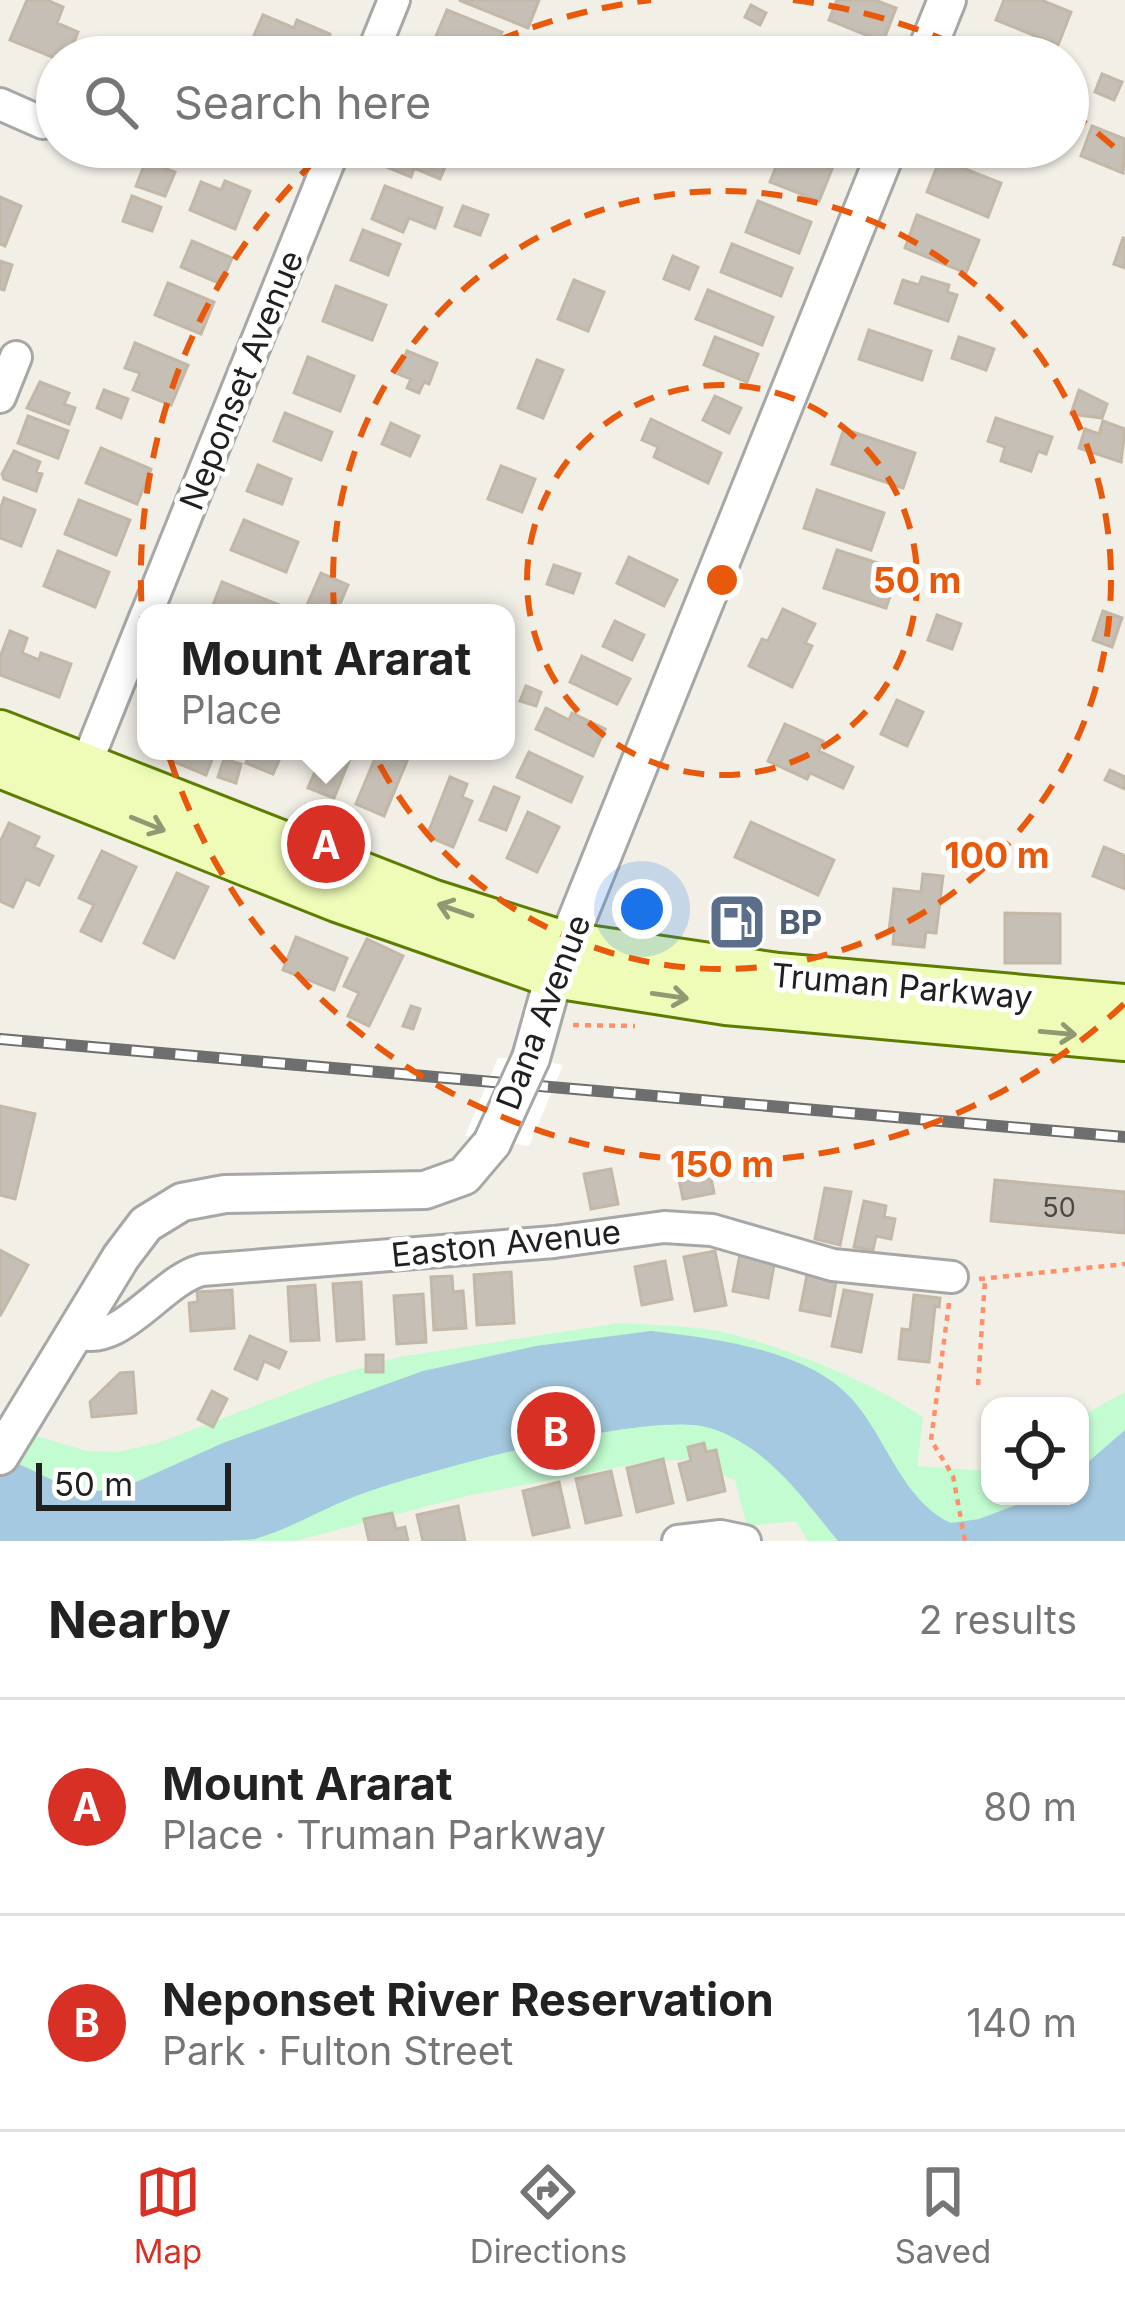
<!DOCTYPE html>
<meta charset="utf-8">
<style>
body{margin:0;font-family:Inter,sans-serif;background:#f6f6f6;color:#222}
.controls{position:absolute;right:36px;bottom:36px;display:grid;overflow:hidden;border-radius:24px;box-shadow:0 3px 9px #0004}
.controls button{width:108px;height:108px;display:grid;place-items:center;padding:0;border:0;border-bottom:3px solid #e0e0e0;background:#fff;color:#222;font:60px sans-serif}
.scale{position:absolute;left:36px;bottom:30px;width:195px;box-sizing:border-box;padding-left:12px;border:6px solid #202020;border-top:0;font-size:33px;line-height:42px;white-space:nowrap;color:#202020;-webkit-text-stroke:9px #fff;paint-order:stroke}
.you{position:absolute;left:642px;top:909px;width:42px;height:42px;margin:-30px;border:9px solid #fff;border-radius:50%;background:#1a73e8;box-shadow:0 0 0 18px #1a73e833}
.badge{display:grid;place-items:center;width:78px;height:78px;border-radius:50%;background:#d93025;color:#fff;font-size:39px;font-weight:700}
.pin{position:absolute;translate:-50% -50%;border:6px solid #fff;box-shadow:0 3px 12px #0006}
.popup{position:absolute;left:137px;top:604px;width:378px;height:156px;box-sizing:border-box;display:grid;place-content:center;border-radius:24px;background:#fff;filter:drop-shadow(0 3px 9px #0005);font-size:39px;white-space:nowrap;color:#767676}
.popup b{font-size:45px;color:#222}
.popup::after{content:'';position:absolute;left:50%;top:100%;margin-left:-24px;border:24px solid transparent;border-top-color:#fff}
.list{margin:0;padding:0;list-style:none}
h2{display:flex;justify-content:space-between;align-items:center;height:156px;margin:0;padding:0 48px;font-size:51px}
h2 small{font-size:39px;font-weight:400;color:#767676}
.list li{display:grid;grid-template-columns:78px 1fr auto;gap:36px;align-items:center;box-sizing:border-box;height:216px;padding:0 48px;border-top:3px solid #e0e0e0}
.list b{display:block;font-size:45px;white-space:nowrap}
.list p{margin:0;font-size:39px;white-space:nowrap;color:#767676}
.list em{font-size:39px;font-style:normal;color:#767676}
.icon{flex:none;width:66px;height:66px;fill:none;stroke:currentColor;stroke-width:2;stroke-linecap:round;stroke-linejoin:round}
.map{position:relative;flex:none;width:1125px;height:1541px;overflow:hidden}
.search{position:absolute;background:#fff;box-shadow:0 3px 9px #0004;left:36px;right:36px;top:36px;height:132px;display:flex;align-items:center;gap:30px;box-sizing:border-box;padding:0 42px;border-radius:66px;color:#767676;font-size:45px}
.sheet{height:588px;background:#fff}
nav{display:flex;justify-content:space-around;align-items:center;box-sizing:border-box;height:168px;border-top:3px solid #e0e0e0;background:#fff;font-size:33px;color:#767676}
nav a{display:grid;justify-items:center;gap:6px}
nav .on{color:#d93025}
.map>svg:first-child{display:block}
.park{fill:#c2fcd0}
.water{fill:#a5c9e0}
.pier{fill:#fff}
.building{fill:#c6bfb5;stroke:#c3b8a7;stroke-width:3}
.lines{fill:none;stroke-linecap:round;stroke-linejoin:round}
.minor-casing{stroke:#a7a7a7;stroke-width:36}
.tertiary-casing{stroke:#a7a7a7;stroke-width:42}
.secondary-casing{stroke:#5c7d00;stroke-width:48}
.path{stroke:#ff9069;stroke-width:4.5;stroke-dasharray:6 6;stroke-linecap:butt}
.minor{stroke:#fff;stroke-width:30}
.tertiary{stroke:#fff;stroke-width:36}
.secondary{stroke:#eefcb8;stroke-width:42}
.rail-casing{stroke:#6e6e6e;stroke-width:12}
.rail{stroke:#fff;stroke-width:8;stroke-dasharray:22;stroke-linecap:butt}
.tertiary-bridge-casing{stroke:#a7a7a7;stroke-width:42;stroke-linecap:butt}
.tertiary-bridge{stroke:#fff;stroke-width:36}
.oneway{stroke:#919974}
.ring{fill:none;stroke:#e8590c;stroke-width:6;stroke-dasharray:21 15}
.labels{text-anchor:middle;dominant-baseline:central;stroke-width:10;stroke-linejoin:round;paint-order:stroke}
.number-label{font-size:27px;fill:#4a4845}
.street-label{font-size:33px;fill:#202020;stroke:#fff}
.service-label{font-size:33px;font-weight:bold;fill:#4e5e75;stroke:#fff;text-anchor:start}
.centre{fill:#e8590c;stroke:#fff;stroke-width:6}
.ring-label{font-size:36px;text-anchor:middle;font-weight:bold;fill:#e8590c;stroke:#fff;stroke-width:10;stroke-linejoin:round;paint-order:stroke}
</style>
<div class="map">
<svg width="1125" height="1541" viewBox="0 0 1125 1541">
<rect width="100%" height="100%" fill="#f1efe6"/>
<path class="park" d="M620,1323C648,1325 677,1325 705,1329C759,1336 880,1384 923,1418L917,1466L990,1471V1496H1080V1417L1125,1392V1541H808L796,1521L747,1526L735,1480L685,1460L650,1461L466,1496L295,1541H0V1494L36,1436L87,1451L117,1452L158,1443L330,1377L399,1357Z"/>
<path class="water" d="M651,1331C711,1338 801,1349 846,1393C884,1429 900,1500 951,1523L979,1519L1040,1496H1080V1469L1125,1430V1541H838C802,1497 767,1446 710,1428C650,1409 430,1470 364,1493C327,1506 293,1528 255,1539C234,1541 205,1541 182,1541C122,1541 61,1541 0,1541V1455L65,1486L99,1491L134,1483L223,1443L423,1371L536,1346Z"/>
<path class="pier" d="M498,1058H531L563,1065L529,1146L465,1136Z"/>
<path class="building" d="M27,0H47L63,7L57,23L78,32L68,57L57,59L10,40Z
M459,0H539L528,28Z
M837,0H875L896,8L883,42L829,20Z
M1004,0H1041L1071,12L1058,45L996,20Z
M751,5L766,13L760,25L745,17Z
M447,10L502,32L492,57H472L434,41Z
M263,15L294,28L297,20L330,34L321,57H267L248,49Z
M821,38L869,57H814Z
M987,42L1026,57H981Z
M1102,74L1122,82L1114,100L1095,92Z
M1092,126L1125,139L1123,173L1081,156Z
M392,147H444L452,150L440,179L414,168L411,177L384,166Z
M984,147H1016L1012,158Z
M783,149L832,169L819,201L770,182Z
M940,159L1001,183L988,217L927,192Z
M146,161L175,172L165,196L136,186Z
M225,181L250,191L235,229L190,210L201,182L221,190Z
M385,186L442,208L435,228L409,218L403,232L372,219Z
M132,196L161,207L152,231L123,221Z
M0,197L21,206L5,246L0,244Z
M758,201L811,222L799,253L746,232Z
M463,206L488,215L480,235L455,226Z
M917,215L979,240L966,273L905,248Z
M363,230L400,244L388,275L351,260Z
M1123,238L1125,239V268L1114,264Z
M192,241L232,258L221,284L181,267Z
M732,244L792,268L781,296L721,272Z
M673,256L698,267L689,289L664,279Z
M0,261L12,265L4,290L0,289Z
M922,277L949,285L947,292L957,295L948,321L895,303L903,280L919,285Z
M574,280L604,292L588,331L558,319Z
M168,283L214,302L201,334L155,315Z
M336,286L386,305L372,340L323,321Z
M708,290L773,317L762,345L696,319Z
M869,330L931,351L922,380L859,359Z
M715,337L758,354L747,382L704,365Z
M959,337L994,349L986,370L952,358Z
M135,343L188,365L171,405L133,390L140,373L125,368Z
M407,351L437,363L429,384L424,382L419,393L407,388L411,379L398,374Z
M308,357L354,376L340,411L294,393Z
M537,360L563,370L543,418L518,408Z
M40,382L69,393L64,404L75,408L69,424L27,408Z
M104,390L128,399L121,418L97,408Z
M1079,390L1107,404L1102,418L1071,414Z
M715,396L741,408L729,433L703,420Z
M285,413L332,432L321,460L274,441Z
M28,416L68,431L58,458L18,443Z
M996,418L1052,437L1046,454L1038,451L1031,471L1001,461L1005,447L988,441Z
M651,419L721,453L708,483L654,457L658,447L642,440Z
M1103,421L1125,429L1121,462L1079,448L1085,429L1099,434Z
M391,423L419,436L410,456L382,444Z
M844,429L915,453L903,488L832,464Z
M101,448L151,469L137,504L86,483Z
M14,451L40,462L36,472L42,474L36,491L4,479L2,474Z
M258,465L291,479L282,504L247,491Z
M501,466L535,479L522,512L488,499Z
M817,490L884,513L871,550L804,528Z
M4,498L35,510L21,546L0,538V510Z
M79,500L130,520L116,555L65,534Z
M244,520L298,542L286,572L231,550Z
M837,550L881,564L878,575L895,581L886,608L824,588Z
M58,551L109,572L95,607L44,586Z
M629,557L677,580L664,606L617,583Z
M554,565L580,574L573,593L547,584Z
M321,573L348,585L336,613L308,603Z
M222,582L282,606L279,613L211,610Z
M783,609L815,624L805,643L812,646L792,687L749,666L762,639L768,641Z
M1103,611L1122,618L1112,647L1093,640Z
M937,615L961,624L952,649L928,640Z
M615,621L644,635L632,660L603,646Z
M10,631L27,638L22,653L39,660L41,653L71,664L59,697L0,675V657Z
M582,656L630,679L617,704L570,682Z
M526,686L541,692L536,706L520,701Z
M897,700L923,712L907,746L881,734Z
M546,708L569,720L572,713L605,729L593,756L536,729Z
M785,724L823,741L819,751L853,767L843,788L810,773L807,779L768,761Z
M148,751H206L213,757L206,775Z
M251,751H283L273,774L246,763Z
M324,751L351,756L334,798L308,788Z
M378,751L407,761L384,816L356,804Z
M529,752L582,777L571,802L517,777Z
M224,759L241,764L236,783L218,777Z
M1110,770L1125,777V789L1105,780Z
M450,777L467,784L462,797L472,801L453,847L427,836Z
M494,787L519,797L506,830L480,820Z
M528,812L559,827L537,872L507,858Z
M751,822L834,860L818,895L735,857Z
M9,823L39,837L34,847L53,856L39,885L26,879L13,907L0,901V842Z
M1104,847L1125,856V889L1093,876Z
M102,851L136,867L101,941L81,931L94,905L79,898Z
M177,873L208,887L174,958L144,943Z
M923,874L943,876L936,933L926,932L924,947L893,944L894,932L889,931L894,889L921,892Z
M723,903L756,910L752,930L718,923Z
M1005,913L1060,914V963H1005Z
M296,937L347,958L334,990L283,970Z
M367,939L403,956L369,1026L348,1016L359,993L344,986Z
M411,1006L420,1009L413,1029L403,1026Z
M0,1106L35,1114L15,1199L0,1195Z
M706,1154L714,1193L683,1199L675,1160Z
M611,1169L618,1204L591,1209L584,1174Z
M995,1180L1125,1192V1233L991,1221Z
M825,1188L851,1192L840,1245L815,1239Z
M864,1201L886,1206L884,1217L895,1219L891,1239L876,1236L873,1250L854,1247Z
M0,1250L28,1265L0,1316Z
M715,1251L726,1305L695,1311L684,1257Z
M740,1254L775,1260L768,1298L733,1291Z
M665,1261L672,1299L642,1305L635,1267Z
M511,1272L514,1323L477,1325L474,1275Z
M807,1275L836,1282L830,1316L800,1310Z
M452,1276L453,1292L463,1291L466,1328L434,1330L431,1277Z
M361,1282L364,1339L337,1341L333,1284Z
M315,1285L319,1340L291,1341L288,1287Z
M232,1290L234,1328L191,1331L189,1303L198,1302L197,1292Z
M844,1290L872,1295L861,1352L832,1346Z
M423,1294L426,1342L397,1344L394,1296Z
M914,1295L940,1298L939,1307L935,1306L929,1362L899,1359L902,1329L910,1330Z
M250,1336L286,1352L279,1368L264,1361L257,1379L235,1369Z
M366,1355H383V1372H366Z
M133,1372L136,1413L92,1417L90,1402L120,1373Z
M212,1391L227,1399L213,1427L198,1419Z
M704,1443L706,1452L716,1450L725,1491L688,1500L679,1464L691,1461L688,1447Z
M663,1459L673,1503L637,1512L627,1468Z
M611,1471L621,1515L586,1523L576,1479Z
M559,1482L569,1527L533,1535L523,1491Z
M458,1506L465,1541H423L417,1515Z
M392,1513L396,1529L405,1527L408,1541H369L364,1519Z"/>
<g class="lines">
<g class="minor-casing">
<path id="minor" d="M371,57L394,0
M0,104L43,123
M0,397L16,357
M147,613L335,147
M79,782L146,615
M76,1332C120,1350 161,1280 202,1270L554,1242L664,1227L712,1230L833,1265L952,1277
M678,1541L721,1536L745,1541"/>
</g>
<g class="tertiary-casing">
<path id="tertiary" d="M924,57L947,0
M531,1058L554,976L888,147
M0,1456L121,1257L146,1224L182,1202L225,1194L425,1190L464,1176L492,1143"/>
</g>
<g class="secondary-casing">
<path id="secondary" d="M0,732L434,902L567,944L778,975L1125,1006
M0,766L337,900L554,976L726,1003L1125,1039"/>
</g>
<path class="path" d="M573,1025L635,1026
M979,1279L1125,1264
M949,1303L931,1440L953,1476L965,1541
M978,1385L985,1280"/>
<use href="#minor" class="minor"/>
<use href="#tertiary" class="tertiary"/>
<use href="#secondary" class="secondary"/>
<g class="rail-casing">
<path id="rail" d="M0,1039L1125,1137"/>
</g>
<use href="#rail" class="rail"/>
<g class="tertiary-bridge-casing">
<path id="tertiary-bridge" d="M492,1143L531,1058"/>
</g>
<use href="#tertiary-bridge" class="tertiary-bridge"/>
</g>
<defs><path id="oneway-shaft" d="M-6 0H5M1.5-3L5.5 0L1.5 3" fill="none" stroke-width="1.6" stroke-linecap="round" stroke-linejoin="round" transform="scale(3)"/></defs>
<g class="oneway">
<use href="#oneway-shaft" transform="translate(148 824) rotate(22)"/>
<use href="#oneway-shaft" transform="translate(455 910) rotate(-161)"/>
<use href="#oneway-shaft" transform="translate(670 996) rotate(8)"/>
<use href="#oneway-shaft" transform="translate(1058 1033) rotate(5)"/>
</g>
<g class="ring">
<circle cx="722" cy="580" r="195"/>
<circle cx="722" cy="580" r="389"/>
<path d="M1124 1004A584 584 0 1 1 327 149M466 55A584 584 0 0 1 651 0M793 0A584 584 0 0 1 978 55M1069 111A584 584 0 0 1 1124 156"/>
</g>
<defs>
<g id="fuel-square" transform="scale(3)"><rect x="-9" y="-9" width="18" height="18" rx="4" fill="#5c6f8a" stroke="#fff"/><path d="M-5.5-6h7V0h2V4h1.3V-2.5L3-4.5l.8-.8L6-3V5H2.5V1h-1V6h-7ZM-4.2-4.7v3.2H.2V-4.7Z" fill="#fff"/></g>
</defs>
<g fill-rule="evenodd">
<use href="#fuel-square" x="737" y="922"/>
</g>
<g class="labels">
<g class="number-label">
<text x="1059" y="1207">50</text>
</g>
<g class="street-label">
<text transform="translate(241 380) rotate(-68)">Neponset Avenue</text>
<text transform="translate(902 986) rotate(5)">Truman Parkway</text>
<text transform="translate(543 1012) rotate(-69)">Dana Avenue</text>
<text transform="translate(506 1243) rotate(-6)">Easton Avenue</text>
</g>
<g class="service-label">
<text x="779" y="922">BP</text>
</g>
</g>
<circle cx="722" cy="580" r="18" class="centre"/>
<g class="ring-label">
<text x="917" y="593">50 m</text>
<text x="997" y="868">100 m</text>
<text x="722" y="1177">150 m</text>
</g>
</svg>
<div class="controls">
<button><svg class="icon" aria-label="locate" viewBox="0 0 24 24"><circle cx="12" cy="12" r="6"/><path d="M12 2v4M12 18v4M2 12h4M18 12h4"/></svg></button>
</div>
<div class="scale">50 m</div>
<div class="you"></div>
<div class="pin badge" style="left:326px;top:844px">A</div>
<div class="popup"><b>Mount Ararat</b>Place</div>
<div class="pin badge" style="left:556px;top:1431px">B</div>
<div class="search"><svg class="icon" aria-label="search" viewBox="0 0 24 24"><circle cx="10" cy="10" r="6"/><path d="M15 15l6 6"/></svg>Search here</div>
</div>
<section class="sheet">
<h2>Nearby<small>2 results</small></h2>
<ul class="list">
<li><span class="badge">A</span><div><b>Mount Ararat</b><p>Place · Truman Parkway</p></div><em>80 m</em></li>
<li><span class="badge">B</span><div><b>Neponset River Reservation</b><p>Park · Fulton Street</p></div><em>140 m</em></li>
</ul>
</section>
<nav>
<a class="on"><svg class="icon" aria-label="map" viewBox="0 0 24 24"><path d="M3 6l6-2 6 2 6-2v14l-6 2-6-2-6 2zM9 4v14M15 6v14"/></svg>Map</a>
<a><svg class="icon" aria-label="directions" viewBox="0 0 24 24"><path d="M12 3l9 9-9 9-9-9zM9 14v-3h6M13 9l2 2-2 2"/></svg>Directions</a>
<a><svg class="icon" aria-label="saved" viewBox="0 0 24 24"><path d="M7 4h10v16l-5-4-5 4z"/></svg>Saved</a>
</nav>
